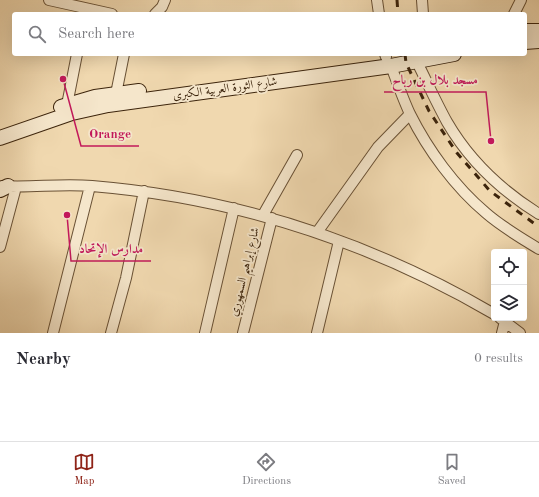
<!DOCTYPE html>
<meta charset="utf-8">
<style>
body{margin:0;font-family:"Old Standard TT",Amiri,serif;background:#f2f2f3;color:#2b2b33}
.controls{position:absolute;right:12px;bottom:12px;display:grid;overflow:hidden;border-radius:4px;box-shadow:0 4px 16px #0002}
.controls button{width:36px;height:36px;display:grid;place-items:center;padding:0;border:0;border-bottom:1px solid #e1e1e2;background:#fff;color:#2b2b33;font:20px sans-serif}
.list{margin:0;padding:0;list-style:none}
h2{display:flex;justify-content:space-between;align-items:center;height:52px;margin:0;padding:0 16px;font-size:17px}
h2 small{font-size:13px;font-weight:400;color:#7c7c81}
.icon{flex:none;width:22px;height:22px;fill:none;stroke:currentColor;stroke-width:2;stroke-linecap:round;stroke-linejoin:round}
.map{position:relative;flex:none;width:539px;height:333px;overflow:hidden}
.search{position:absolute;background:#fff;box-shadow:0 4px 16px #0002;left:12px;right:12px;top:12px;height:44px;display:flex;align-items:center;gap:10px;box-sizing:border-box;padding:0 14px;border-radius:4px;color:#7c7c81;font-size:15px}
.sheet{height:108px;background:#fff}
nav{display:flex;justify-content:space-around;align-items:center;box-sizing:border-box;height:56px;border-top:1px solid #e1e1e2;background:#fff;font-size:11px;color:#7c7c81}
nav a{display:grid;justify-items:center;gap:2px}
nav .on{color:#8f2418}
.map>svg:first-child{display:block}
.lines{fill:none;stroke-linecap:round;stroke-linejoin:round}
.street-casing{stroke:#695135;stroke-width:12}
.secondary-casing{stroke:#3c240c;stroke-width:16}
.street{stroke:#f5e6cb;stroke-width:10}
.secondary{stroke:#f5e6cb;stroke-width:14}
.rail{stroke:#3c240c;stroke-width:3;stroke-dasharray:7 7;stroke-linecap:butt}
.labels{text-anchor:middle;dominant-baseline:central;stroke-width:3.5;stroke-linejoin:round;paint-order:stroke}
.street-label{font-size:12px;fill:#3c240c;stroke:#f5e6cb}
.leader{fill:none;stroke:#c2185b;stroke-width:1.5}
.callout-dot{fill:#c2185b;stroke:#f5e6cb;stroke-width:1.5}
.callout-label{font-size:13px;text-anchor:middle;font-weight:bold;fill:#c2185b;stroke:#f5e6cb;stroke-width:3.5;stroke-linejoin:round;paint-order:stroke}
</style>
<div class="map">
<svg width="539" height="333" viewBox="0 0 539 333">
<rect width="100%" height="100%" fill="#f0d8af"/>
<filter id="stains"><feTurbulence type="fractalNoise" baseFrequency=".005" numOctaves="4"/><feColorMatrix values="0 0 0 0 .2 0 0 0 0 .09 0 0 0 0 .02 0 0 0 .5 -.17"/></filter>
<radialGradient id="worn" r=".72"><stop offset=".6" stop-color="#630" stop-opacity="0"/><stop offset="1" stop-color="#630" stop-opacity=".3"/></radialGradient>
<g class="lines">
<g class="street-casing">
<path id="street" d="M49,0L112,14
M377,0L379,14
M422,0L423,14
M155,14L162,7L165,0
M514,14L521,0
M385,54L386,57
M417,62C427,82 436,102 447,122C469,160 502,191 539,214
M391,66C397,82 403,99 410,114C428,150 455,187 486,213C502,227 521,238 539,249
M116,94L124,54
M67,105L77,54
M2,186C32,188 62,183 92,186C237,198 369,241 494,314
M263,215L297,155
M318,231L378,147L410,114
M0,247L16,187
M500,318L520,333
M53,333L90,186
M111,333L126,278L144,191
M205,333L234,208
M243,333L272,218
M317,333L339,241
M502,333L505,321"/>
</g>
<g class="secondary-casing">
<path id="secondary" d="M525,31H539
M525,42L539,41
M61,107L95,97L139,91
M0,138L72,113L108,105L391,66L454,54
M0,190L8,186"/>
</g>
<use href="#street" class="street"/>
<use href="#secondary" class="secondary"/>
<path class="rail" d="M397,0L398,14
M405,54L406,63L429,111L457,153L490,191L539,227"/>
</g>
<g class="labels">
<g class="street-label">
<text transform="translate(225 89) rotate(-8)">شارع الثورة العربية الكبرى</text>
<text transform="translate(245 272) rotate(-76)">شارع إبراهيم السمهوري</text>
</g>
</g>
<path class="leader" d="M491 141L486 92H384M63 79L81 146H139M67 215L71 261H151"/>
<g class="callout-dot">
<circle cx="491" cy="141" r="4"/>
<circle cx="63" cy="79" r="4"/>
<circle cx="67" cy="215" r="4"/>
</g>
<g class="callout-label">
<text x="435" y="84">مسجد بلال بن رباح</text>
<text x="110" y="138">Orange</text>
<text x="111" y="253">مدارس الإتحاد</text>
</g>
<rect width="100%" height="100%" filter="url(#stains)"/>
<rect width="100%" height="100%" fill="url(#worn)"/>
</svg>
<div class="controls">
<button><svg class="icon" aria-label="locate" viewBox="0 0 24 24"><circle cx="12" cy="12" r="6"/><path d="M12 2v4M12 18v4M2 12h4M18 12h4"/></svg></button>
<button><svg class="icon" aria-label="layers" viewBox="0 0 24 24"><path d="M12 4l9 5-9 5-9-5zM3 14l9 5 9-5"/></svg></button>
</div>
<div class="search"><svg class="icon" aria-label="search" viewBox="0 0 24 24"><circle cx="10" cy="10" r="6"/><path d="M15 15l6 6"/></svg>Search here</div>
</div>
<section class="sheet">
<h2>Nearby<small>0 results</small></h2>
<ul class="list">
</ul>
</section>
<nav>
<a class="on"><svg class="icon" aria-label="map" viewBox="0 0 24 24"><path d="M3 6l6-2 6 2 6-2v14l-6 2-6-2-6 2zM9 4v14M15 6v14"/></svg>Map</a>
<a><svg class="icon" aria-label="directions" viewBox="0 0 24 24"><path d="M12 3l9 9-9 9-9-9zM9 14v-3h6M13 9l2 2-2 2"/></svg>Directions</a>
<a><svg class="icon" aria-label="saved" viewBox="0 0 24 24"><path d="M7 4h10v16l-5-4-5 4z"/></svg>Saved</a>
</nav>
